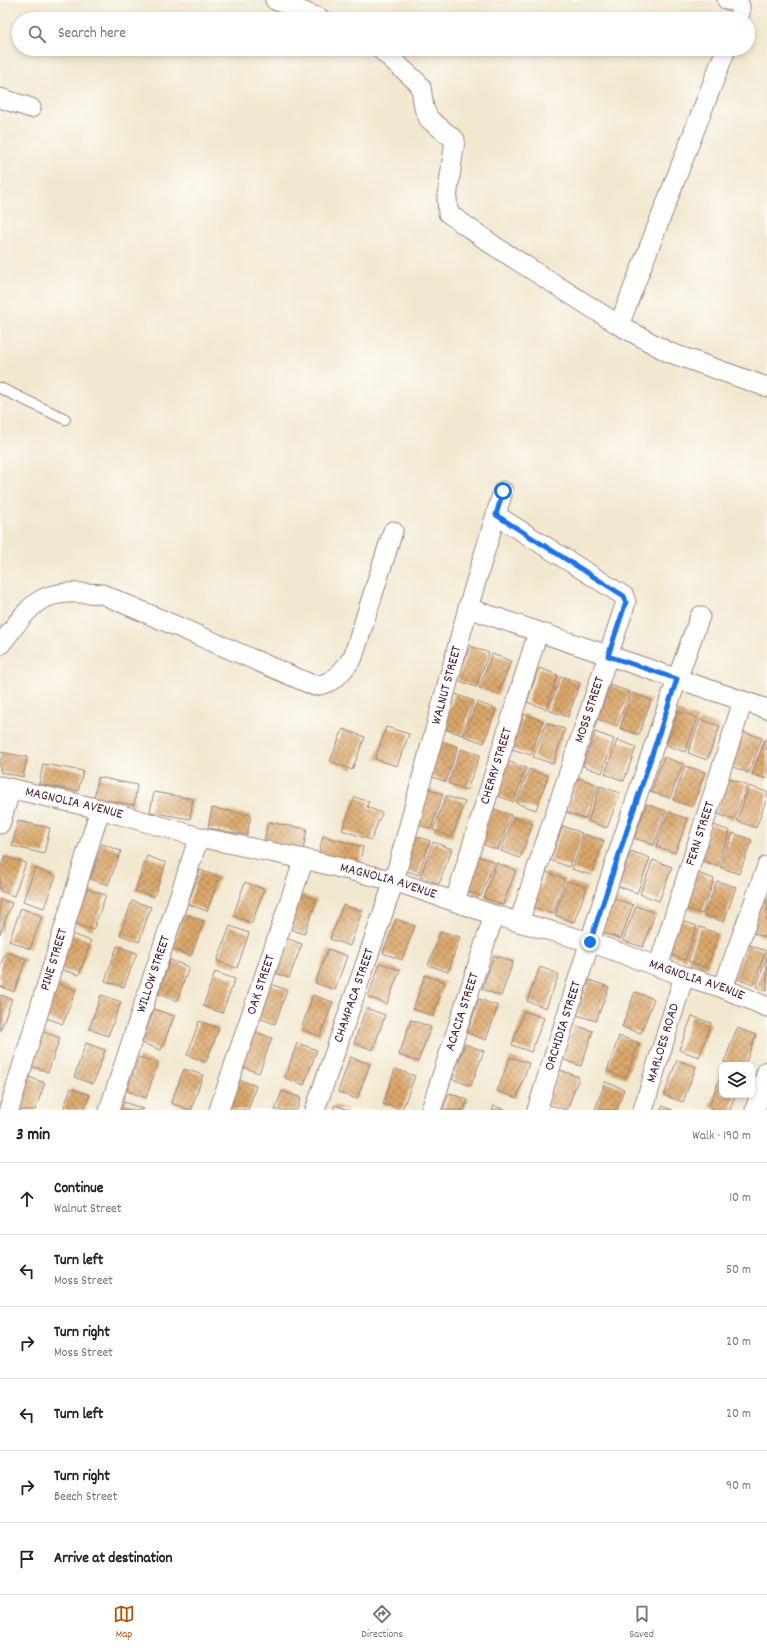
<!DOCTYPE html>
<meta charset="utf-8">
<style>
body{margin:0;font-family:Dekko,sans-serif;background:#f2f2f2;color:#222}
.controls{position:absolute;right:12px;bottom:12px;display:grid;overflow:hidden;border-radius:8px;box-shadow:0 2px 6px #0003}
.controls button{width:36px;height:36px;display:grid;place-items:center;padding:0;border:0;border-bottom:1px solid #e0e0e0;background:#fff;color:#222;font:20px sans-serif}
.stop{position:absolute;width:12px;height:12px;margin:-9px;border:3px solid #1a73e8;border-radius:50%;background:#fff}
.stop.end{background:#1a73e8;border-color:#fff;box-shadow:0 1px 4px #0008}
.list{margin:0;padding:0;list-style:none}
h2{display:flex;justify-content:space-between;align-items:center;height:52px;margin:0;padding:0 16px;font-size:17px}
h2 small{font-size:13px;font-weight:400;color:#767676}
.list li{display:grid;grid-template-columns:26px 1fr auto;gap:12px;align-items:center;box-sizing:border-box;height:72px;padding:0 16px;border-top:1px solid #e0e0e0}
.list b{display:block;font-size:15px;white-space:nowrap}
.list p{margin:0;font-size:13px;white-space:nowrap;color:#767676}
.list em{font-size:13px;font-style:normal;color:#767676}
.icon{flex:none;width:22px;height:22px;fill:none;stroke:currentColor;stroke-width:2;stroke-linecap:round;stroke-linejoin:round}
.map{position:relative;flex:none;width:767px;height:1110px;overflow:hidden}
.search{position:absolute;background:#fff;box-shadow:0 2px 6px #0003;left:12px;right:12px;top:12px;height:44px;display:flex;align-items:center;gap:10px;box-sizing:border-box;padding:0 14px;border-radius:22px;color:#767676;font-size:15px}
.sheet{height:484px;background:#fff}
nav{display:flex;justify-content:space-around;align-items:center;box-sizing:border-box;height:56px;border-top:1px solid #e0e0e0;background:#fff;font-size:11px;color:#767676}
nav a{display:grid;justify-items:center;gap:2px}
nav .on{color:#b45309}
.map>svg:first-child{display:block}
.building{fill:url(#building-cross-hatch)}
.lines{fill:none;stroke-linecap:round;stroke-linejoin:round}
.service-casing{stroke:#9e847e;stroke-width:12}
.minor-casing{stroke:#9e847e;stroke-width:21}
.service{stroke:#fff;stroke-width:10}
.minor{stroke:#fff;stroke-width:19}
.route{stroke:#1a73e8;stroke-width:5}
.labels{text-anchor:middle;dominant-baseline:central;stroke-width:3;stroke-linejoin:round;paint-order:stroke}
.street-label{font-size:14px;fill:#4a1f2b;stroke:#fdfcf7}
</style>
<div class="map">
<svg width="767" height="1110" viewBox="0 0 767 1110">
<defs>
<pattern id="building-cross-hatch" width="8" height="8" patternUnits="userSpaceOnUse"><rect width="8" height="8" fill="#daa76b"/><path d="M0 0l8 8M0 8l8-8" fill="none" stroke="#b38758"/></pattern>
</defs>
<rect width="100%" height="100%" fill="#fdfcf7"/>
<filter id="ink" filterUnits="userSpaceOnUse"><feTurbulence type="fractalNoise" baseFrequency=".025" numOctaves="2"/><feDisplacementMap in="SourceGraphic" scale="8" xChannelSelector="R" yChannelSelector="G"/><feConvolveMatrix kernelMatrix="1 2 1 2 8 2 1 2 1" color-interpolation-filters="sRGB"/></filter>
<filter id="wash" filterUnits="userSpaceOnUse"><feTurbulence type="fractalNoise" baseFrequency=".012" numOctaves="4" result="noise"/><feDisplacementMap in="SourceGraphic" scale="16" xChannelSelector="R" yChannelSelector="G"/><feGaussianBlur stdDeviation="0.9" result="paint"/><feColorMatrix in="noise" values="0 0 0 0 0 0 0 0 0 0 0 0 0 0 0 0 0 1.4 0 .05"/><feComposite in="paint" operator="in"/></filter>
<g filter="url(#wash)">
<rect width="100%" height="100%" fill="#f2e8d0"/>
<g id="blocks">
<path class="building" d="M470,646L489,653L476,687L457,680Z
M492,654L511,661L498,695L479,688Z
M539,668L558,675L546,709L527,702Z
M561,676L580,683L568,717L548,710Z
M610,685L630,692L617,726L598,719Z
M632,693L651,700L639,735L620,728Z
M455,694L474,701L462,735L442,728Z
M477,702L496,709L484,743L464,736Z
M678,711L698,718L685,752L666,745Z
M524,714L543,721L531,755L512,749Z
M700,719L720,726L707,760L688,753Z
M546,723L565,729L553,764L533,757Z
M386,727L409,734L397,766L375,759Z
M343,729L365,737L352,770L330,761Z
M595,732L614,739L602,773L583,766Z
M743,732L762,738L749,773L730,766Z
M439,740L458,747L446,782L427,775Z
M617,740L636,747L624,781L605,774Z
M765,740H767V779L752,774Z
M461,749L480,755L467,790L448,783Z
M0,752L27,757L23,777L0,772Z
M664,757L683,764L670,798L651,792Z
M507,761L526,768L514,802L495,795Z
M43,764L83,771L78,791L39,784Z
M685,766L705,772L692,807L673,800Z
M529,769L548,776L536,810L516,803Z
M98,777L137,785L134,805L94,798Z
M578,778L598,785L585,819L566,812Z
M728,778L747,785L734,820L715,813Z
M600,786L620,793L607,828L588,821Z
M749,786L767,792V798L756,828L737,821Z
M424,787L443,794L431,829L411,822Z
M154,792L193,799L190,819L150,812Z
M446,796L465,802L452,837L433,830Z
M355,797L369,802L367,807L382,813L371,840L342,830Z
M647,804L666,811L654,845L634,838Z
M212,808L251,815L247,835L208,828Z
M491,808L511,815L498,850L479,843Z
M668,812L688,819L675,853L656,846Z
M513,817L533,824L520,858L501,851Z
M18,821L50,828L44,854L12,846Z
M268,822L307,829L303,850L264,842Z
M711,824L730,831L718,866L698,859Z
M563,826L582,833L569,867L550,860Z
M733,833L752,840L739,874L720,867Z
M411,834L430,841L418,875L399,868Z
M584,834L604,841L591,875L572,869Z
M323,836L363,847L359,864L319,853Z
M433,842L452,849L439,884L420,877Z
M102,844L121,851L108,885L90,879Z
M631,851L650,858L637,893L618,886Z
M475,855L494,862L481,896L462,889Z
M5,856L26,863L14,896L0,891V869Z
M147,856L166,863L154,897L135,891Z
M653,860L672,867L659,901L640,894Z
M496,863L516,870L503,905L484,898Z
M35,868L56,876L44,908L23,901Z
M200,870L219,877L207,911L188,904Z
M546,872L565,879L553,914L533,907Z
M695,872L714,879L702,914L682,907Z
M567,881L587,887L574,922L555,915Z
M717,881L736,887L724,922L704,915Z
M245,882L264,889L252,923L233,916Z
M87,889L106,895L93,930L74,923Z
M298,893L317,900L304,934L285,927Z
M614,898L633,905L621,939L601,932Z
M763,898L767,899V938L751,932Z
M0,899L12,903L0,934Z
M132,901L151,907L139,942L120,935Z
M343,905L362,911L350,946L330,939Z
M636,906L655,913L643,947L623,941Z
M21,908L42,916L30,949L9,941Z
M185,914L204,921L191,956L172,949Z
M396,919L415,926L402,960L383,953Z
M678,919L697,926L685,960L666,953Z
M230,926L249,933L237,968L217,961Z
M700,927L719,934L707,968L688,961Z
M441,931L460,937L448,972L428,965Z
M72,934L91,941L79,975L60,969Z
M283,937L302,944L289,978L270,971Z
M747,944L766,951L753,985L734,978Z
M117,946L137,953L124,987L105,981Z
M328,949L347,956L335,990L315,983Z
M6,951L26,959L14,992L0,986V966Z
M494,955L513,962L501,996L482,989Z
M767,956V991L756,987Z
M170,960L189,967L177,1001L158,994Z
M380,963L400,970L387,1004L368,997Z
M540,967L559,974L546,1008L527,1001Z
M215,972L235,979L222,1013L203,1006Z
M425,975L445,982L433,1016L413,1009Z
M589,980L609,987L596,1021L577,1015Z
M56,983L76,990L63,1024L44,1017Z
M268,983L287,990L275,1024L256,1017Z
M635,992L654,999L641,1033L622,1027Z
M0,995L12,999L0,1031Z
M101,995L121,1002L108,1036L89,1029Z
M313,995L333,1002L320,1036L301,1029Z
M479,999L498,1006L486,1040L467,1033Z
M366,1008L385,1015L373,1050L354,1043Z
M154,1009L174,1016L161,1050L142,1043Z
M524,1011L544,1018L531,1052L512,1045Z
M692,1016L711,1023L699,1057L679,1050Z
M411,1020L431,1027L418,1062L399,1055Z
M199,1021L219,1028L206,1062L187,1055Z
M574,1025L593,1031L581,1066L562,1059Z
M737,1028L756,1035L745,1065H732L724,1062Z
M41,1031L60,1038L48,1072L29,1065Z
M252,1031L272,1038L259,1073L240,1066Z
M619,1036L639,1043L626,1078L607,1071Z
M86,1043L105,1050L93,1084L74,1077Z
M297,1043L317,1050L304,1085L285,1078Z
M465,1044L484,1051L471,1086L452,1079Z
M139,1057L158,1063L146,1098L127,1091Z
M350,1057L370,1064L357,1099L338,1092Z
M510,1057L529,1063L517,1098L497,1091Z
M677,1060L696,1067L683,1102L664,1095Z
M184,1069L203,1075L191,1110L171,1103Z
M395,1069L415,1076L402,1110L383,1104Z
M560,1070L579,1077L567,1110L547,1104Z
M722,1072V1095H735L730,1110H718L709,1107Z
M26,1076L45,1083L35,1110H13Z
M237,1079L256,1086L248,1110H226Z
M605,1082L624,1089L617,1110H595Z
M71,1088L90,1095L84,1110H63Z
M282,1091L301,1098L297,1110H275Z
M449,1093L468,1100L464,1110H443Z
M124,1102L143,1109L142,1110H121Z
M335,1105L349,1110H333Z
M494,1106L506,1110H492Z
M662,1106L673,1110H661Z"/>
</g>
</g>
<g filter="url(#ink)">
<use href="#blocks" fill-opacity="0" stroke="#9e847e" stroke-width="1"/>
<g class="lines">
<g class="service-casing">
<path id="service" d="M0,388L65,419"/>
</g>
<g class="minor-casing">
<g id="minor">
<path d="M275,0L321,19"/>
<path d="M727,0L734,1L740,6V13L738,19"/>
<path d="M380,49L416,81L421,87L424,108L429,119L455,140L447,198L448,213L496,247L619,325L668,352L767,387"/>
<path d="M0,98L31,108"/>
<path d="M619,325L726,49"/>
<path d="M496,515L624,596L626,602L519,922"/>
<path d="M468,608L767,709"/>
<path d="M0,645C11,632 26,608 41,600C58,590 83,593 102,594L315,686C335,683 341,673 353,657L393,531"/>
<path id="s1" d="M0,786L100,809L199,837L304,859L394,881L494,915L590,942L684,976L723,988L767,1007"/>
<path d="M0,824L11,789"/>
<path id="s2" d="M455,901L538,632"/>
<path id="s3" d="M658,967L743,701"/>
<path d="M723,988L767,866"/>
<path id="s4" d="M9,1110L100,809"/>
<path id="s5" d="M109,1110L199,837"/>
<path id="s6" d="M219,1110L304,859"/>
<path id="s7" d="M315,1110L394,881L468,608L503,491"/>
<path id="s8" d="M431,1110L494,915"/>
<path id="s9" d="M537,1110C589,945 640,778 700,616"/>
<path id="s10" d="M643,1110L684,976"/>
<path d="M755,1110L767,1071"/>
</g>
</g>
<use href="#service" class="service"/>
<use href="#minor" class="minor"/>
</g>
</g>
<g class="lines" filter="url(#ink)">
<path class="route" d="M503,491L496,515L624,596L626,602L608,656L677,679L590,942"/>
</g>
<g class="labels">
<g class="street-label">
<text stroke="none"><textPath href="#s7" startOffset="445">WALNUT STREET</textPath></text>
<text transform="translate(590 710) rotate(-72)">MOSS STREET</text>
<text stroke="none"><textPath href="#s2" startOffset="141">CHERRY STREET</textPath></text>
<text stroke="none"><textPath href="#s1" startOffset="76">MAGNOLIA AVENUE</textPath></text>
<text stroke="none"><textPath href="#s3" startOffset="140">FERN STREET</textPath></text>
<text stroke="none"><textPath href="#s1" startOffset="400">MAGNOLIA AVENUE</textPath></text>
<text stroke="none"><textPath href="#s4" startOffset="157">PINE STREET</textPath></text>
<text stroke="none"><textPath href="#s5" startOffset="143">WILLOW STREET</textPath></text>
<text stroke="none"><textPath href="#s1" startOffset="724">MAGNOLIA AVENUE</textPath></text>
<text stroke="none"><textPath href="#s6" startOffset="132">OAK STREET</textPath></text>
<text stroke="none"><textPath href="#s7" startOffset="121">CHAMPACA STREET</textPath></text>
<text stroke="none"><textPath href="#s8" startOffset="103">ACACIA STREET</textPath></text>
<text stroke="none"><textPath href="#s9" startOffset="88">ORCHIDIA STREET</textPath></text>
<text stroke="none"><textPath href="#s10" startOffset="70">MARLOES ROAD</textPath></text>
</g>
</g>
</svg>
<div class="controls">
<button><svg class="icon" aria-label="layers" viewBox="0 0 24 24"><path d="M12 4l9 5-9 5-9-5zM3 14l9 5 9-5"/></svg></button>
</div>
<div class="stop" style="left:503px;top:491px"></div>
<div class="stop end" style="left:590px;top:942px"></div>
<div class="search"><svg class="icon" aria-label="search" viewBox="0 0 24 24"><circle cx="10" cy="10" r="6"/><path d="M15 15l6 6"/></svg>Search here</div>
</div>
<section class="sheet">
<h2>3 min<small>Walk · 190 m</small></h2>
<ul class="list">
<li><svg class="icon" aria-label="ahead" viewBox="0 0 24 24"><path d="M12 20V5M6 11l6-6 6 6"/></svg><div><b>Continue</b><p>Walnut Street</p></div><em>10 m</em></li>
<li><svg class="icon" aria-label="left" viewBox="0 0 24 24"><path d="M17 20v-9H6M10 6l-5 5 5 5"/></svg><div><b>Turn left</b><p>Moss Street</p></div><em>50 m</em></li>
<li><svg class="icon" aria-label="right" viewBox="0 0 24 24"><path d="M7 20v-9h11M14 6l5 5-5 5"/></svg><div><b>Turn right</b><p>Moss Street</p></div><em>20 m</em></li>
<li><svg class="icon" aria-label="left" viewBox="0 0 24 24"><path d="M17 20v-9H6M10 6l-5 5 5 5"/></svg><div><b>Turn left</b></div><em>20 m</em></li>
<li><svg class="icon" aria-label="right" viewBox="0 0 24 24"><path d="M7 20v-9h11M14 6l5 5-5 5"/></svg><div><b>Turn right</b><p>Beech Street</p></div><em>90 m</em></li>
<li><svg class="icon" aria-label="arrive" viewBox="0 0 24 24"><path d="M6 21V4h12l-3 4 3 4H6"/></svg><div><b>Arrive at destination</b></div></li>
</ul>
</section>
<nav>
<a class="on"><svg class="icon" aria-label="map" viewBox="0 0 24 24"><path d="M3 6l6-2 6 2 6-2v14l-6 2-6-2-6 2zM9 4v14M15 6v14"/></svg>Map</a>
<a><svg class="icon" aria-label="directions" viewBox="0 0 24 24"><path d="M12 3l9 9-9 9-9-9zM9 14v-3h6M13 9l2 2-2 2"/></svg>Directions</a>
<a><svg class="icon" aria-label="saved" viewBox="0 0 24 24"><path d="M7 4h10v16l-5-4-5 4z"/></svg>Saved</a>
</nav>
